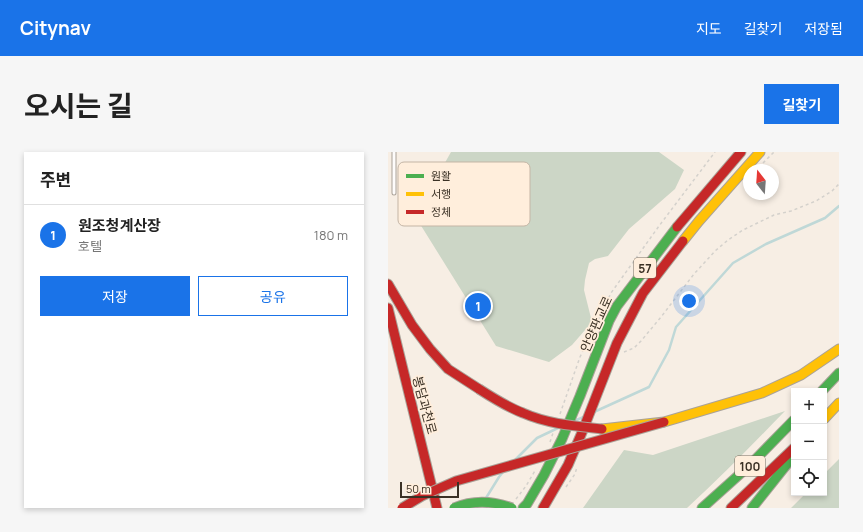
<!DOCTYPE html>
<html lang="ko">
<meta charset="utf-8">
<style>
body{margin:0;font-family:Manrope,"Noto Sans KR",sans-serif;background:#f6f6f6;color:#222}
.controls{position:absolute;right:12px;bottom:12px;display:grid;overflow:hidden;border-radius:0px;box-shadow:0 2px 6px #0003}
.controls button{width:36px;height:36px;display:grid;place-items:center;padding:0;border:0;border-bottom:1px solid #e0e0e0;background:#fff;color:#222;font:20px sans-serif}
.compass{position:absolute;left:355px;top:12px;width:36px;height:36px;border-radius:50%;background:#fff;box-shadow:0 2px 6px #0003;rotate:343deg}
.scale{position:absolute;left:12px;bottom:10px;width:59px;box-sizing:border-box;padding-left:4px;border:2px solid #3b3125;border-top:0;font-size:11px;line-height:14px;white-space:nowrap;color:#3b3125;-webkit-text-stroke:3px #ffeedc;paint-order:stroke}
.you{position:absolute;left:301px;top:149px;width:14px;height:14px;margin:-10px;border:3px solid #fff;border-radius:50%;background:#1a73e8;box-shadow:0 0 0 6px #1a73e833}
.badge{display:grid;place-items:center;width:26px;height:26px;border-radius:50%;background:#1a73e8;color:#fff;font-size:13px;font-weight:700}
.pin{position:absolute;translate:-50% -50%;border:2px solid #fff;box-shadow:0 1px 4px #0006}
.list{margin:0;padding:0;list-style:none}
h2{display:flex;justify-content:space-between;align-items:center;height:52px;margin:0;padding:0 16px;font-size:17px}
h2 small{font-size:13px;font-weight:400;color:#767676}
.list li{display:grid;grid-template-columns:26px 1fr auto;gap:12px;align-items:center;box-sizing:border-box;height:60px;padding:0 16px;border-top:1px solid #e0e0e0}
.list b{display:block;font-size:15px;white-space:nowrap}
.list p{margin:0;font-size:13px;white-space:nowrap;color:#767676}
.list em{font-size:13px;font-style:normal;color:#767676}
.actions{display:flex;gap:8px;padding:12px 16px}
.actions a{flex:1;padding:9px 0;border:1px solid #1a73e8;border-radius:0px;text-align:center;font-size:14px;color:#1a73e8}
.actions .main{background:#1a73e8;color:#fff}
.icon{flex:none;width:22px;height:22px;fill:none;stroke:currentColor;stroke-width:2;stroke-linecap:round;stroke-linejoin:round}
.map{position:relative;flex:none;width:451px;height:356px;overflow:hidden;border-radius:0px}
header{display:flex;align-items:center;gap:24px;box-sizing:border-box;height:56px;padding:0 20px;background:#1a73e8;color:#fff}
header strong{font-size:19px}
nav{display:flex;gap:22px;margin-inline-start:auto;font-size:14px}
.intro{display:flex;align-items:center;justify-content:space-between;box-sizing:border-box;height:96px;padding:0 24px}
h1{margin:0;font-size:28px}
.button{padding:10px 18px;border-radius:0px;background:#1a73e8;color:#fff;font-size:14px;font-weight:700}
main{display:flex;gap:24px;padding:0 24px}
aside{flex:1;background:#fff;border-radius:0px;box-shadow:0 2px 6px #0003}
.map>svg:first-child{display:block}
.forest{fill:#ccd6c6}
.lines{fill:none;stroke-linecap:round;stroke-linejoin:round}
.stream{stroke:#bfd8d7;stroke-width:2.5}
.lane-casing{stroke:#aaa298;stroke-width:5}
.fast-casing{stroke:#aaa298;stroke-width:11}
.slow-casing{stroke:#aaa298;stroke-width:11}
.jam-casing{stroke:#aaa298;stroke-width:11}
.path{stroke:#d4d1cc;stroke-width:1.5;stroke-dasharray:3 3;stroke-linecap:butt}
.lane{stroke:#fefcfb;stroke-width:3}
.fast{stroke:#4caf50;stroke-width:9}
.slow{stroke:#ffc107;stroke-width:9}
.jam{stroke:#c62828;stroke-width:9}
.fast-bridge-casing{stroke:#aaa298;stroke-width:11;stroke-linecap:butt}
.jam-bridge-casing{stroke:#aaa298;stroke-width:11;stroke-linecap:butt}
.fast-bridge{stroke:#4caf50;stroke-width:9}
.jam-bridge{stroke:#c62828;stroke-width:9}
.labels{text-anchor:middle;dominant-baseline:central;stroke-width:3.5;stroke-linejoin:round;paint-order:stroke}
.shield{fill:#ffeedc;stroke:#766a5c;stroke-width:1}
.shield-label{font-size:12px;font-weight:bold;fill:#3b3125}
.street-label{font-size:13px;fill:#3b3125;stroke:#ffeedc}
.key{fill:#ffeedc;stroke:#c4b5a5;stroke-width:1}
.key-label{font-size:11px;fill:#3b3125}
</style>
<header>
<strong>Citynav</strong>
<nav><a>지도</a><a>길찾기</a><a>저장됨</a></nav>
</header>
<div class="intro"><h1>오시는 길</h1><a class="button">길찾기</a></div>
<main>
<aside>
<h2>주변<small></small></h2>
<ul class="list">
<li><span class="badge">1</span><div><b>원조청계산장</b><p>호텔</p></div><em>180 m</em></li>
</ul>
<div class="actions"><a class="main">저장</a><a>공유</a></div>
</aside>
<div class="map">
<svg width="451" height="356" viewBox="0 0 451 356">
<rect width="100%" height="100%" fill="#f7eee4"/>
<path class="forest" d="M63,0H271L296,18L287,37L256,64L241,77L220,104L207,107L201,111L197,128L196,138L204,170L184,193L161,210L108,194L27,64Z
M397,259C365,292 333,325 299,356H195L236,298L265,303Z
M451,307V356H403L418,341H436V322Z"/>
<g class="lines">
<path class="stream" d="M206,260L261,235L281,198L288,175L345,111L378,92L437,66L451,54
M186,269L198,264
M128,307L149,286L170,276
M98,346L111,325L115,320"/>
<g class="lane-casing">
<path id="lane" d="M6,41V0"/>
</g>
<g class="fast-casing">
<path id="fast" d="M434,239L451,221
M135,356L139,352L156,323L174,287L192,244L221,169L229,154L289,75
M314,356L362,313L406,268
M364,356L403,307"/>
</g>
<g class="slow-casing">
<path id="slow" d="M295,89L311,69L372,0
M436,267L451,251
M214,277L276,270L374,241L413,223L451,197"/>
</g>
<g class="jam-casing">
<path id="jam" d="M289,75L353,0
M0,132L24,173L42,197L60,217L91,237
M0,156L49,356
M155,356L180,313L195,278L229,191L255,141L295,89
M343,356L406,296"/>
</g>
<path class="path" d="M375,11L386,0
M236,200L246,196L253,189L273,165L306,122L318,109L327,99L340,88L355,78L386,63L403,59L428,49L444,39L451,32
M172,262L192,205L223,141L271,74L327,0
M162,290L165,281
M178,335L187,322L189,315
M128,347L138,334L148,317"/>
<use href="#lane" class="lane"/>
<use href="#fast" class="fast"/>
<use href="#slow" class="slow"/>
<use href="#jam" class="jam"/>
<g class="fast-bridge-casing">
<path id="fast-bridge" d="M66,356C85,348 105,349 124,356"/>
</g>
<g class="jam-bridge-casing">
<path id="jam-bridge" d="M91,237C105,246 119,255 135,261C160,272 187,274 214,277
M14,356L34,344L68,329L276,270"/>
</g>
<use href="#fast-bridge" class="fast-bridge"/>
<use href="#jam-bridge" class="jam-bridge"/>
</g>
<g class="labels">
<g class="shield">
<rect x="246" y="106" width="22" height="20" rx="3"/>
<rect x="347" y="304" width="30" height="20" rx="3"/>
</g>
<g class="shield-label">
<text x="257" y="116">57</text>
<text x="362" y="314">100</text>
</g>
<g class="street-label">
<text transform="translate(208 172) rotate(-66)">안양판교로</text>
<text transform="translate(37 253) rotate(75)">봉담과천로</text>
</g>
</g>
<rect x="10" y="10" width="132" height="64" rx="6" class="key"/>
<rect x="18" y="22" width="18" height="4" fill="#4caf50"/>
<rect x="18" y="40" width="18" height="4" fill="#ffc107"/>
<rect x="18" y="58" width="18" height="4" fill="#c62828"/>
<g class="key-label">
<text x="43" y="28">원활</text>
<text x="43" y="46">서행</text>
<text x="43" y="64">정체</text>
</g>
</svg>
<div class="controls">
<button>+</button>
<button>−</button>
<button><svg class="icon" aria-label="locate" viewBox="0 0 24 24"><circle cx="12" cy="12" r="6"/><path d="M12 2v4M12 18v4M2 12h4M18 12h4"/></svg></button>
</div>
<svg class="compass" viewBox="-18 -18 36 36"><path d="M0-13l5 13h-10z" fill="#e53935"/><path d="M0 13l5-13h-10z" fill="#767676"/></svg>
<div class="scale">50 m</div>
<div class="you"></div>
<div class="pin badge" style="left:90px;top:154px">1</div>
</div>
</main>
